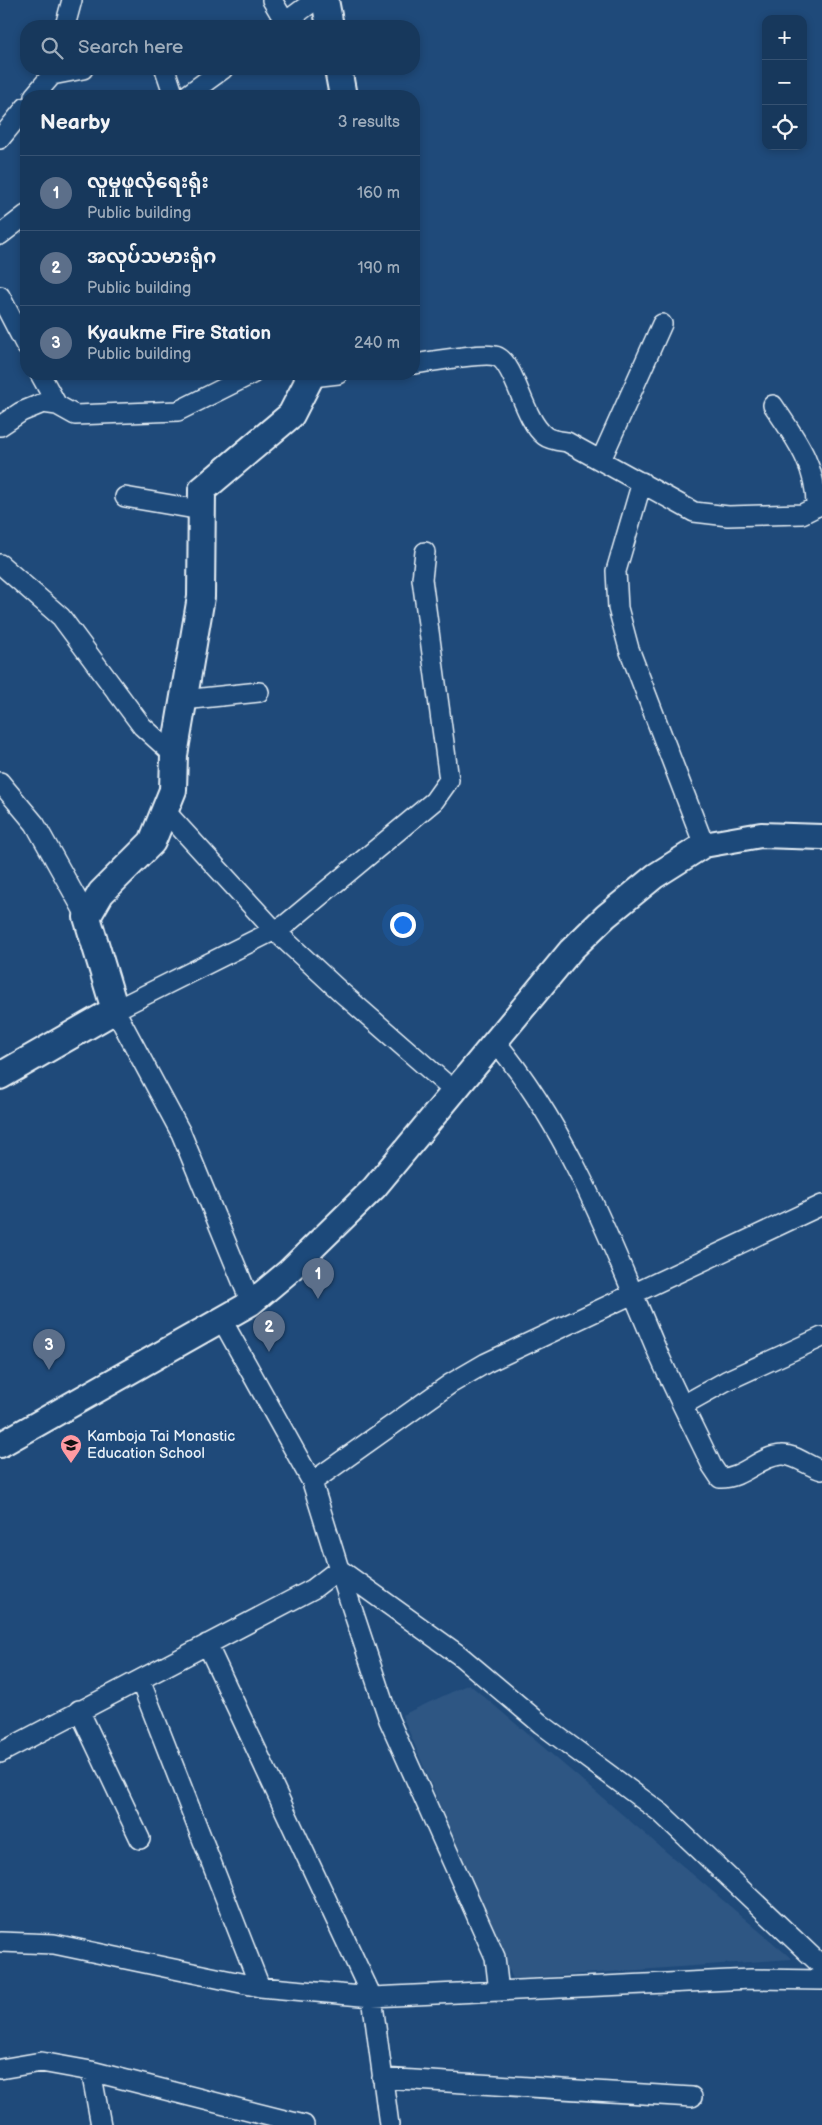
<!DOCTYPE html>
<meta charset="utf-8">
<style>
body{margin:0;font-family:"Balsamiq Sans","Noto Sans Myanmar",sans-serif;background:#244365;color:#f1f3f6}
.controls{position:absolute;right:15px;top:15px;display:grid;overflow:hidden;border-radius:10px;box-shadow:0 2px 8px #0003}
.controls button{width:45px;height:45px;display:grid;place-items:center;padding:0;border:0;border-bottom:1px solid #365272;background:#17385c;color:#f1f3f6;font:25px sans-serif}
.you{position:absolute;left:402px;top:924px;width:18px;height:18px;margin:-12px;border:4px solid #fff;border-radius:50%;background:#1a73e8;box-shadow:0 0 0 8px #1a73e833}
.badge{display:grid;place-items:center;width:32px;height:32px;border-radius:50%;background:#95b2f1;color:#fff;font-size:16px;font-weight:700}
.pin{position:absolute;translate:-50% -41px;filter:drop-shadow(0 1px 2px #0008)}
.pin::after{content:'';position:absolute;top:26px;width:18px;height:15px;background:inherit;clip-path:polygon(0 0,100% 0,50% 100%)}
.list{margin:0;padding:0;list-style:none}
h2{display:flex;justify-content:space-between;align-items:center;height:65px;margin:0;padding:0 20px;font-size:21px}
h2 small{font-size:16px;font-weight:400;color:#9eacbb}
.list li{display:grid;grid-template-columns:32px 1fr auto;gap:15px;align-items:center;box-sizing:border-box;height:75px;padding:0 20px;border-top:1px solid #365272}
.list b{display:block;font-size:19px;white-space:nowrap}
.list p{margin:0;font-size:16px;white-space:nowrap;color:#9eacbb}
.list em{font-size:16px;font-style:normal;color:#9eacbb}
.icon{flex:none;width:28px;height:28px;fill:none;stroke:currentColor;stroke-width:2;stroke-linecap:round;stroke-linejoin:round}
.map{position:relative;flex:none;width:822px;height:2125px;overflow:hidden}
.search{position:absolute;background:#17385c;box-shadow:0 2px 8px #0003;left:20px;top:20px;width:400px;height:55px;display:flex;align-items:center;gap:12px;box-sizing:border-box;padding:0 18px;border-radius:20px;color:#9eacbb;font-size:19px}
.panel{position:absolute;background:#17385c;box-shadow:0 2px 8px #0003;left:20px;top:90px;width:400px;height:290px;border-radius:20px}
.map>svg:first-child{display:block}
.built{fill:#2e5683}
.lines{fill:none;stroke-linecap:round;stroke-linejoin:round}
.minor-casing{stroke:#e8f1f8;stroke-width:22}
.tertiary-casing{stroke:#e8f1f8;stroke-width:28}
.secondary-casing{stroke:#e8f1f8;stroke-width:30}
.minor{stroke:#1f4a7a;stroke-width:19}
.tertiary{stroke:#1f4a7a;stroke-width:24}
.secondary{stroke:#1f4a7a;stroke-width:26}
.labels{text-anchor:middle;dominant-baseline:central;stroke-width:4;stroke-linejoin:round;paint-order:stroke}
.poi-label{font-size:15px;fill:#e8f1f8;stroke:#1f4a7a;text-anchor:start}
</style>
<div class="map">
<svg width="822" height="2125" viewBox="0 0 822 2125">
<rect width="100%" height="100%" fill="#1f4a7a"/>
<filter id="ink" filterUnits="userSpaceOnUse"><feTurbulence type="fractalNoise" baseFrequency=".02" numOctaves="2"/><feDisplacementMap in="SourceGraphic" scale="10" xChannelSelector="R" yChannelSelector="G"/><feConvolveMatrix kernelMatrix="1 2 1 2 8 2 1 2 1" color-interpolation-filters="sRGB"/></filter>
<g filter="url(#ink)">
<path class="built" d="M469,1684L792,1959L513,1979L402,1715Z"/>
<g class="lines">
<g class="minor-casing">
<path id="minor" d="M272,0L285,22
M65,26L72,0
M280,26L315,0
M165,69L174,96
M52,75L83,69
M34,96L52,75L53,69
M186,96L223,69
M0,139L26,107
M0,235L26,215
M0,296L26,346
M414,364C429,362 487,351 498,357C516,366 523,419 545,436C550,440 560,441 567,442L694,512L728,516L802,514L822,504
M40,374L57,405
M303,374L312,377L338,374
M773,405C795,438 817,466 816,507
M0,426L21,412L43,403L57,405L75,415L178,411L252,374
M601,460L662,324
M642,482L616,571L618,608L629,649L704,845
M125,497L201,510
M0,564L61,617L142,726L174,755
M183,700L259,692
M0,782L35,824L87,917
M165,811L274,930L342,993L454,1091
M495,1041C569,1130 610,1240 655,1346C672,1386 693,1426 712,1466L720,1478C743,1479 759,1456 782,1455C795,1454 809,1467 822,1470
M251,1303L181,1133L115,1010L285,925L434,801L449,780L422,579L425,552
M222,1320L312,1482L339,1569L459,1655L541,1724L661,1813L822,1966
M683,1405L726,1381L822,1337
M312,1482L450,1384L486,1363L822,1205
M207,1644L372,1997L389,2125
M140,1680L260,1987
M79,1710L140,1839
M0,1753L313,1589L339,1569L389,1720L495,1957L499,1992
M0,1942L54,1944L260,1987L372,1997L751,1979L822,1980
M0,2069L41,2062L91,2071L304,2125
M91,2071L101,2125
M382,2078L692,2097"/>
</g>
<g class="tertiary-casing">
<path id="tertiary" d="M0,1445L251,1303L288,1272L374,1188L571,950L606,916L655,876L704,845L761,835L822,837"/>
</g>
<g class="secondary-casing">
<path id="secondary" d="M325,0L330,26
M338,69L343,96
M0,1076L115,1010L87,917L101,893L152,842L173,790L174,755L201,597L202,490L291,415L312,374"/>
</g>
<use href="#minor" class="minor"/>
<use href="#tertiary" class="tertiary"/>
<use href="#secondary" class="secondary"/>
</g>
</g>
<defs>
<g id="school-pin" transform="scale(1.125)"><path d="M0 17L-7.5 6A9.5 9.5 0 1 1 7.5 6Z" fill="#ff9aa2" stroke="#1f4a7a"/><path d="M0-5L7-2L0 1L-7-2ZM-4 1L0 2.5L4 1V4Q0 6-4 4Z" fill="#111"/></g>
</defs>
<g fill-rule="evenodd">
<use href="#school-pin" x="71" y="1445"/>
</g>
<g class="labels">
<g class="poi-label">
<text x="87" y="1436">Kamboja Tai Monastic<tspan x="87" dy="17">Education School</tspan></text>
</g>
</g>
</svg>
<div class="controls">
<button>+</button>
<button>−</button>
<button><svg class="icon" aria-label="locate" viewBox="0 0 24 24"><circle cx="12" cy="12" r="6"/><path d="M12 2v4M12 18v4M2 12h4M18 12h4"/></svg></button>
</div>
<div class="you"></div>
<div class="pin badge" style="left:318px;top:1299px;background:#5c6f8a">1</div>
<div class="pin badge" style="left:269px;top:1352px;background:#5c6f8a">2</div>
<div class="pin badge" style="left:49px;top:1370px;background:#5c6f8a">3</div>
<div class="search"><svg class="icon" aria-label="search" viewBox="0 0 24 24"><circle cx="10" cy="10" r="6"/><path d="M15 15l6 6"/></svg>Search here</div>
<section class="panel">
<h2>Nearby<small>3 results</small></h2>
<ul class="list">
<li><span class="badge" style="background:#5c6f8a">1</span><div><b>လူမှုဖူလုံရေးရုံး</b><p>Public building</p></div><em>160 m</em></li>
<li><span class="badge" style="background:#5c6f8a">2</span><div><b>အလုပ်သမားရုံဂ</b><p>Public building</p></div><em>190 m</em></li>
<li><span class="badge" style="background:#5c6f8a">3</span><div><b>Kyaukme Fire Station</b><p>Public building</p></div><em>240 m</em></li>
</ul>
</section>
</div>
